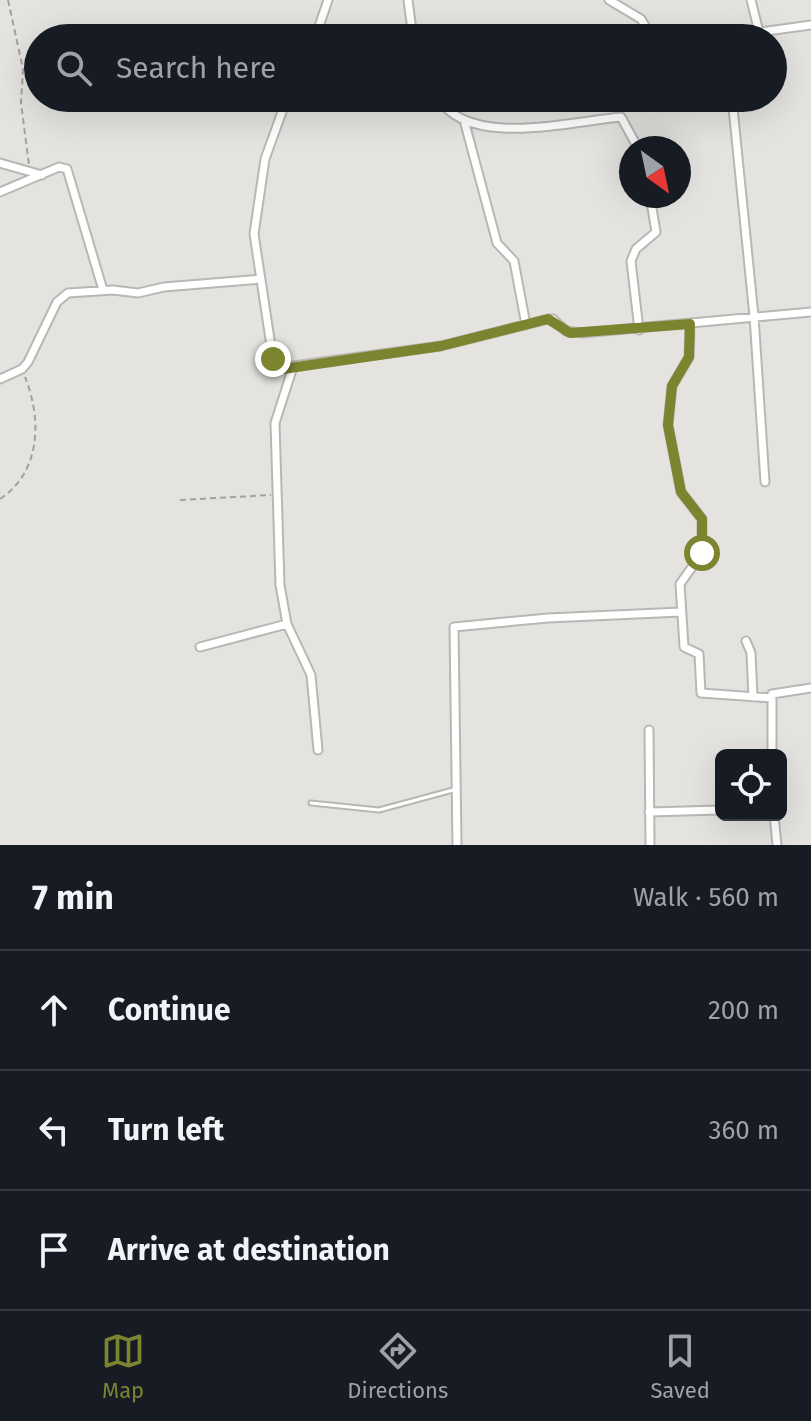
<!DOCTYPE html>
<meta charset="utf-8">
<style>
body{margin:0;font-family:"Fira Sans",sans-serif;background:#20242c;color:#f1f3f6}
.controls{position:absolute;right:24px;bottom:24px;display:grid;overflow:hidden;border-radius:12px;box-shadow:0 8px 32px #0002}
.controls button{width:72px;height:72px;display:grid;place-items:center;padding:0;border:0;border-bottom:2px solid #363941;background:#171b24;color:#f1f3f6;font:40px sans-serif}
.compass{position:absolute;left:619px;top:136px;width:72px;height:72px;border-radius:50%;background:#171b24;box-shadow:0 8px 32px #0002;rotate:147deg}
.stop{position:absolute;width:24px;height:24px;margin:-18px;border:6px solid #7d8430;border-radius:50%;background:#fff}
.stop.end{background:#7d8430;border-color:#fff;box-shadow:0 2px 8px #0008}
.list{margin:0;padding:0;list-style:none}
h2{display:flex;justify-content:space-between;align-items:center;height:104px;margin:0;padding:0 32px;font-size:34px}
h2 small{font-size:26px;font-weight:400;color:#9ea1a6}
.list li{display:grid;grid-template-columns:52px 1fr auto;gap:24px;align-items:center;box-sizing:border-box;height:120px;padding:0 32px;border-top:2px solid #363941}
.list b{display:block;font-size:30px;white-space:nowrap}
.list em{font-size:26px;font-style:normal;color:#9ea1a6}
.icon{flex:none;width:44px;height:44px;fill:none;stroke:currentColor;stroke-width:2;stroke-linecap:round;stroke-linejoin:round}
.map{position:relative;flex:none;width:811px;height:845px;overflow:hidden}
.search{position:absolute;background:#171b24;box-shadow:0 8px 32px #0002;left:24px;right:24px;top:24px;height:88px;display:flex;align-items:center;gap:20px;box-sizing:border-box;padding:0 28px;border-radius:44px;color:#9ea1a6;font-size:30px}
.sheet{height:464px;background:#171b24}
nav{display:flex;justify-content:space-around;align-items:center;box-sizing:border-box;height:112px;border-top:2px solid #363941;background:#171b24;font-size:22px;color:#9ea1a6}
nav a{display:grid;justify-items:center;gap:4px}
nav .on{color:#7d8430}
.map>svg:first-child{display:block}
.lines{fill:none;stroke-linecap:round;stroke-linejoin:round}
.lane-casing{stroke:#b8b7b3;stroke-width:7}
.street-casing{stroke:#b8b7b3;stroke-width:11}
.path{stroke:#a2a19e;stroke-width:2;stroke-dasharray:6 4;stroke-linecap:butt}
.lane{stroke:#fff;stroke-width:3}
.street{stroke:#fff;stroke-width:7}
.route{stroke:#7d8430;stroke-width:10}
</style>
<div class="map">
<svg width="811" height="845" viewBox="0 0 811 845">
<rect width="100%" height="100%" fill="#e4e3e0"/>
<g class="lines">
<g class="lane-casing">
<path id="lane" d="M311,803L379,810L453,790"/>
</g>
<g class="street-casing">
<path id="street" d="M408,0L413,38
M609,0L641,19L652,38
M751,0L759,32
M315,38L328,0
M717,38L811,25
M287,98L265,159L254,234L273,359L278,368L441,346L548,319H553L566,331L582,333L811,312
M439,98C467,149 574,121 621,117L638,148
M732,98L754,316L765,482
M464,120L497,243L514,261L526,325
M0,163L42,175
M0,192L59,167L67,169L103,290
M690,324L689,357L672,386L668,425L681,492L702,519V553L680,584L684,647L699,654L701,693L771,698
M639,330L631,261L636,249L656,232L650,196
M293,367L275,423L280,585L287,624L311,675L318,750
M0,379L22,369L28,362L57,302L68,293L113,290L138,293L164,287L261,279
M746,641L751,653L753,697
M200,647L287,624
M649,730L650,845
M772,755V694L811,688
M649,812L721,810
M774,815L777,845
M457,845L454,627L548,618L681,612"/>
</g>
<path class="path" d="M8,0L23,69L21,103L29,165
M0,499C41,472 42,419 25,377
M180,500L271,495"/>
<use href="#lane" class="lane"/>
<use href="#street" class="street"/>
</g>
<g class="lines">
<path class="route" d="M273,359L283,369L441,346L548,319L570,333L690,324L689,357L672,386L668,425L681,492L702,519V553"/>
</g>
</svg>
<div class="controls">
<button><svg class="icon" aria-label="locate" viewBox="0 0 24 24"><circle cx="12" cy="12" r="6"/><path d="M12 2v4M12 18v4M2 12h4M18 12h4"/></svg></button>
</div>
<svg class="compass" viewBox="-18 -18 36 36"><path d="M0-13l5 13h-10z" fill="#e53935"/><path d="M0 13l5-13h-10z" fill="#9ea1a6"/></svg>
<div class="stop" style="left:702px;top:553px"></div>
<div class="stop end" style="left:273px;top:359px"></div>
<div class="search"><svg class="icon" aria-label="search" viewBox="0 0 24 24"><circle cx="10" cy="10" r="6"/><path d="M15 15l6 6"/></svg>Search here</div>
</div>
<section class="sheet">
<h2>7 min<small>Walk · 560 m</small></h2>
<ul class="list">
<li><svg class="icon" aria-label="ahead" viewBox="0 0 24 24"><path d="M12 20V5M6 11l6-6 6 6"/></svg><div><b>Continue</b></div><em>200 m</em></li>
<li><svg class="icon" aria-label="left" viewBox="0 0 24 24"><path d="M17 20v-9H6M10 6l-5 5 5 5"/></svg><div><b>Turn left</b></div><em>360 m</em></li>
<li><svg class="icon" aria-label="arrive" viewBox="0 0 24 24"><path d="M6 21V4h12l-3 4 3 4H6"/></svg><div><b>Arrive at destination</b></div></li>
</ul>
</section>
<nav>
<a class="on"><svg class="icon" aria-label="map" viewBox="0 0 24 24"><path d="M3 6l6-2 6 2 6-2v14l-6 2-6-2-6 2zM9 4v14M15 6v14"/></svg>Map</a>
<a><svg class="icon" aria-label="directions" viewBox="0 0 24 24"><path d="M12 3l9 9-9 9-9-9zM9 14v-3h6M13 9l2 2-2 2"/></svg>Directions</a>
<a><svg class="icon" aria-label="saved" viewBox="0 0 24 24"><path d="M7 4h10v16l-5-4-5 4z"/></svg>Saved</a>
</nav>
